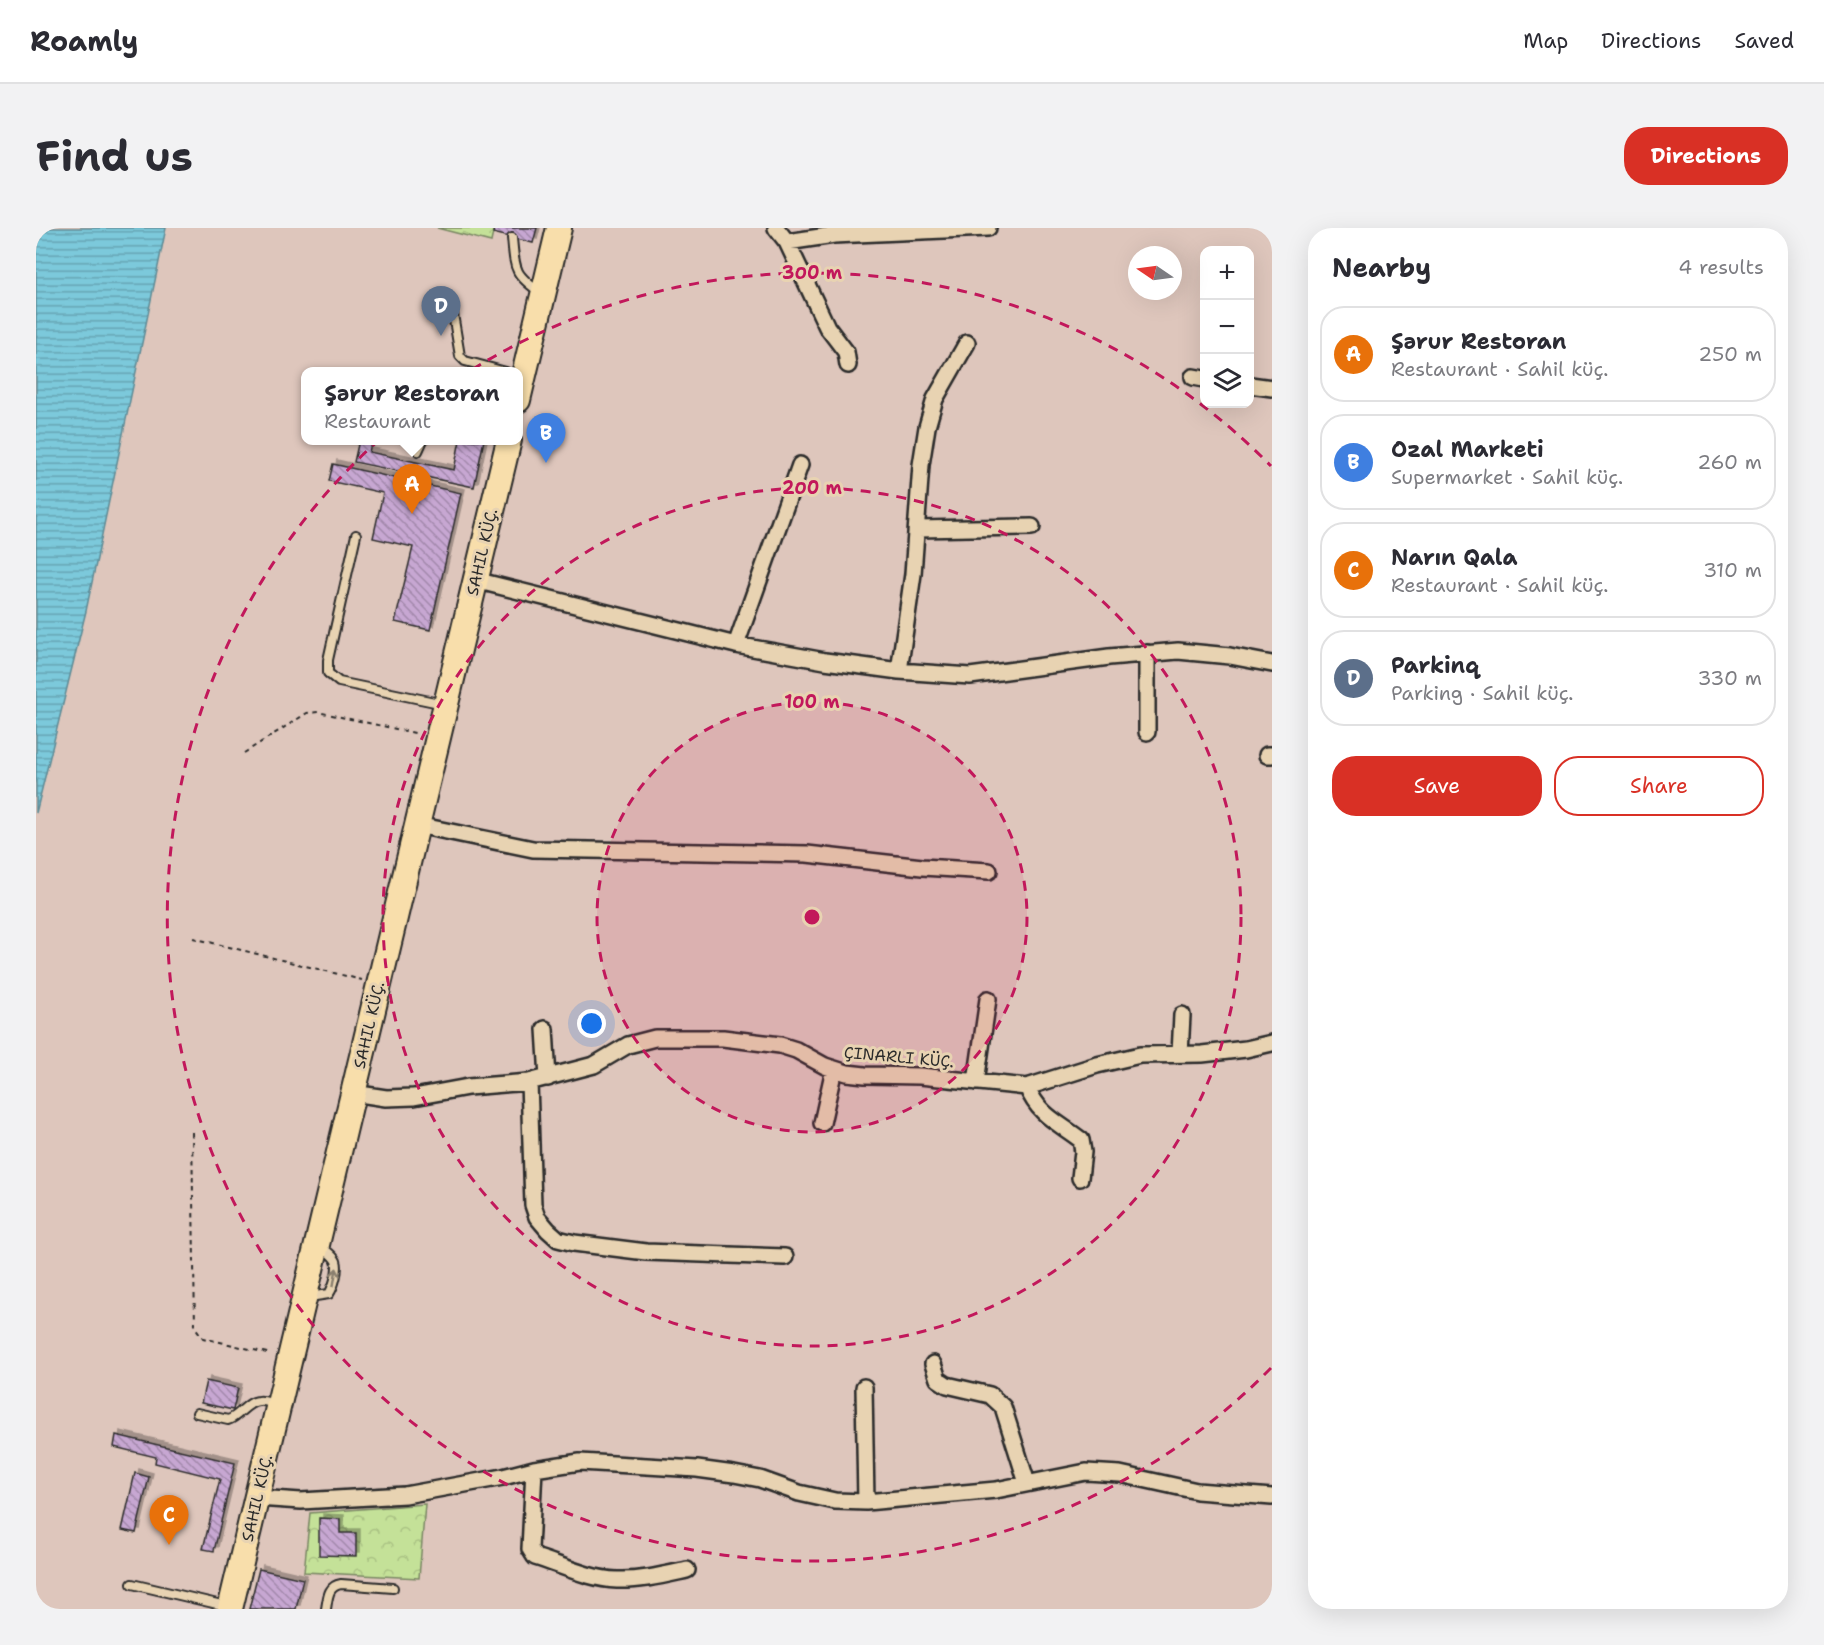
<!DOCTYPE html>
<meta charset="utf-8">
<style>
body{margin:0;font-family:"Shantell Sans",sans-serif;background:#f2f2f3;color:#2b2b33}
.controls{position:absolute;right:18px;top:18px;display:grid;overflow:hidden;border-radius:12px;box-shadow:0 6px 24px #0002}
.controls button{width:54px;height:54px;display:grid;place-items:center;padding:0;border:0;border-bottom:2px solid #e1e1e2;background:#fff;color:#2b2b33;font:30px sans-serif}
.compass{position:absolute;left:1092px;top:18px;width:54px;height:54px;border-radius:50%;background:#fff;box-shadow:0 6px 24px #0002;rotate:283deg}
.you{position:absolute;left:556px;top:796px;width:21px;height:21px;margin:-15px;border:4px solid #fff;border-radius:50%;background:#1a73e8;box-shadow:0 0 0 9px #1a73e833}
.badge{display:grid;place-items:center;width:39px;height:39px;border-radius:50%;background:#d93025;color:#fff;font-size:20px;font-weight:700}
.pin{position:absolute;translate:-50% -50px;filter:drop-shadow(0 2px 3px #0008)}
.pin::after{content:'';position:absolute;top:32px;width:21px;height:18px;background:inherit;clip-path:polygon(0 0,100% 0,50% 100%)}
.popup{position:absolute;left:265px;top:139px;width:222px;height:78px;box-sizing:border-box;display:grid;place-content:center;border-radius:12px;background:#fff;filter:drop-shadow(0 2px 4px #0005);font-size:20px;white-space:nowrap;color:#7c7c81}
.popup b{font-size:22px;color:#2b2b33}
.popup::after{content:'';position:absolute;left:50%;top:100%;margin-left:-12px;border:12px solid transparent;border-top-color:#fff}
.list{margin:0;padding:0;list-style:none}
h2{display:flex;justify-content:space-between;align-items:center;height:78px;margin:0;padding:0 24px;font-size:26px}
h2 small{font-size:20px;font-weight:400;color:#7c7c81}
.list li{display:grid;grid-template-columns:39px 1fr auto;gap:18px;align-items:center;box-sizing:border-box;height:96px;margin:0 12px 12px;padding:0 12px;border:2px solid #e1e1e2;border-radius:24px}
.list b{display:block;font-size:22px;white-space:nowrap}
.list p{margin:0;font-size:20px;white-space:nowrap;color:#7c7c81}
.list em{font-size:20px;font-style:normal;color:#7c7c81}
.actions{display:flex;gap:12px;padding:18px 24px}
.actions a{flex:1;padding:14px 0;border:2px solid #d93025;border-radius:24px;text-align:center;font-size:21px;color:#d93025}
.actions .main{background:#d93025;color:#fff}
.icon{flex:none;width:33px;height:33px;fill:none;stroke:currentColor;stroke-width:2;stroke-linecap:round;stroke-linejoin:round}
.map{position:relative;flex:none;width:1236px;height:1381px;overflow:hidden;border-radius:24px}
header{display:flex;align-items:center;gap:36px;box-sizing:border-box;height:84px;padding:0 30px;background:#fff;border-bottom:2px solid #e1e1e2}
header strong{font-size:28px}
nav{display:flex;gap:33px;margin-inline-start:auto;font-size:21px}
.intro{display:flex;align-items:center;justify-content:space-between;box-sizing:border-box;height:144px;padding:0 36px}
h1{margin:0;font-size:42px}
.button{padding:15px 27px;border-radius:24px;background:#d93025;color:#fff;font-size:21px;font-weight:700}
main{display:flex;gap:36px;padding:0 36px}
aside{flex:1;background:#fff;border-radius:24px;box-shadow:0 6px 24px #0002}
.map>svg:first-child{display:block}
.park{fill:url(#park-crowns);stroke:#788662;stroke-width:1.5}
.water{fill:url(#water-rules);stroke:#5c8a95;stroke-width:1.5}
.building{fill:url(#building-back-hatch);stroke:#2b2b2b;stroke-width:1.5;filter:url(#shadow)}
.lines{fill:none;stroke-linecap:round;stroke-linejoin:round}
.lane-casing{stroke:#2b2b2b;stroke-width:12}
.street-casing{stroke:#2b2b2b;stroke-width:20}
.primary-casing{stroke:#2b2b2b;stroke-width:28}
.path{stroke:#2b2b2b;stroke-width:2;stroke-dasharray:4.5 4.5;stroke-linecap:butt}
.lane{stroke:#e8d3b2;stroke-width:8}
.street{stroke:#e8d3b2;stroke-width:15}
.primary{stroke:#f8deab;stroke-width:24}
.oneway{stroke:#8a7f6e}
.ring{fill:none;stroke:#c2185b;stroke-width:3;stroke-dasharray:10 8}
.labels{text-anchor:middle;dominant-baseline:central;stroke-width:6;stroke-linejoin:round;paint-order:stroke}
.street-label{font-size:16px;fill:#2b2b2b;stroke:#e8d3b2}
.centre{fill:#c2185b;stroke:#e8d3b2;stroke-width:3}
.ring-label{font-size:18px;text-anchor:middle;font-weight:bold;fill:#c2185b;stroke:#e8d3b2;stroke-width:6;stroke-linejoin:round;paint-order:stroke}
</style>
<header>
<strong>Roamly</strong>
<nav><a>Map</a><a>Directions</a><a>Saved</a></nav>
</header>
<div class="intro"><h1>Find us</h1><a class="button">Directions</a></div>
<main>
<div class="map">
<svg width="1236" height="1381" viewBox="0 0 1236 1381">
<defs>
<pattern id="park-crowns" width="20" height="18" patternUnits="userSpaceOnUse" patternTransform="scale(1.5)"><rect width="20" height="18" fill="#c4e198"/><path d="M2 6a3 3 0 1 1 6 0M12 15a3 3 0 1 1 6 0" fill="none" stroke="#a9c183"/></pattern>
<pattern id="water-rules" width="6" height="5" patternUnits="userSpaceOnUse" patternTransform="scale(1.5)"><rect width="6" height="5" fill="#7cc9db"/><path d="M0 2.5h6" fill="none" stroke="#66a3b2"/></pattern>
<pattern id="building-back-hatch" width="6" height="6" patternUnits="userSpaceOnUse" patternTransform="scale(1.5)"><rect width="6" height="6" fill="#c7a7d2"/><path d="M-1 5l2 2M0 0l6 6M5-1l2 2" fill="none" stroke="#a288ab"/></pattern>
<filter id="shadow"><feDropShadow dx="4" dy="-4" stdDeviation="0" flood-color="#0004"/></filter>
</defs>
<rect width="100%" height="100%" fill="#dec6bc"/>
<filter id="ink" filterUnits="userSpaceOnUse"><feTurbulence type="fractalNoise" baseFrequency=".0167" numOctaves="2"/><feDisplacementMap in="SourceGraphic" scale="12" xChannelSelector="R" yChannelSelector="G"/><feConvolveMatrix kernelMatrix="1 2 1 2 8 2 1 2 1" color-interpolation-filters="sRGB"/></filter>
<g filter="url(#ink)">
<path class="park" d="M401,0H458L455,14Z
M389,1276L383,1350L268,1344L274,1285Z"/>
<path class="water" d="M0,0H130L50,383L0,585Z"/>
<path class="building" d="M458,0H501L497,15L457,5Z
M323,212H336L333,224L418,242L424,212H448L438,259L318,234Z
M297,236L425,265L394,402L359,394L377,319L337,310L347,265L293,253Z
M170,1153L202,1160L197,1182L165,1175Z
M80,1207L199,1235L178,1323L167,1321L184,1251L119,1235L120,1229L78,1219Z
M99,1245L113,1249L100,1305L86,1302Z
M283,1290L304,1291V1305H320V1328L283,1327Z
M223,1341L267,1351L260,1381H213Z"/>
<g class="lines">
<g class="lane-casing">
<path id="lane" d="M476,10C479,42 478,46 505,65
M415,74L424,128L429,133L470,144
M382,223L387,212
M320,307L292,432V445L303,454L408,476
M273,1069L293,1066C298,1058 303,1041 300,1033C297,1027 290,1023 286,1019
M161,1185L192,1192C203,1189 211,1173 223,1173C227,1172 234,1175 238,1176
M96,1356L190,1378
M290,1381C292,1369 292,1358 305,1356L357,1360"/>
</g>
<g class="street-casing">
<path id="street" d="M740,0L751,14L791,99L810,124L812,137
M751,14L798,7L952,0
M1157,149L1168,151
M1214,157L1236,160
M882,301L996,299
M439,352L700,417L789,433L863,443L934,448L1073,429L1142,423L1194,428L1236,436
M700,417L764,237
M1111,425V504
M863,443L877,346L885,237L891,199L899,171L931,115
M1231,527H1236
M381,597L497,621L771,626L886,639L953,643
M509,801L512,850
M1144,826L1146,787
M493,854L497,977L501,989L512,1002L522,1011L538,1015L610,1024L749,1029
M940,854L952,771
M991,859C1003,888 1022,894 1045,912L1047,924L1044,950
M317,865L350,870L378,869L432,859L493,854L558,837L592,817L619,810H687L744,817L760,822L789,838L811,845L829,847L884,848L991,859L1061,837L1104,827L1166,826L1210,821L1236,815
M786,895L798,841
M897,1136L902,1151L911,1157L954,1167L967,1179L991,1255
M828,1159L830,1274
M498,1241L494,1321L499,1329C525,1337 553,1351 581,1352C604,1353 628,1347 651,1342
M221,1270L265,1273L369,1267L467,1249L498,1241L544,1234L661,1241L698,1246L724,1251L763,1265L799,1273L830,1274L960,1262L1050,1244L1084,1246L1161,1263L1236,1269"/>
</g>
<g class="primary-casing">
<path id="primary" d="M482,172L523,0
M194,1381L473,212"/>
</g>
<path class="path" d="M208,525L271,485L282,484L383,506
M157,710L326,752
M156,904L159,1099L167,1110L235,1126"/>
<use href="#lane" class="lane"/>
<use href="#street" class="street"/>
<use href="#primary" class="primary"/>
</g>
<defs><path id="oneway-shaft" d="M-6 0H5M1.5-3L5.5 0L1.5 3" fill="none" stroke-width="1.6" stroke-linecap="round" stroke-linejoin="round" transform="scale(1.5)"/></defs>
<use class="oneway" href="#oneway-shaft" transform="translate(299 1049) rotate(-80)"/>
</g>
<circle cx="776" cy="689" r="215" fill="#c2185b" fill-opacity=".12"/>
<g class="ring">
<circle cx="776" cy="689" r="215"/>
<circle cx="776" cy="689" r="429"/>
<path d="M1235 1140A644 644 0 1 1 1235 238"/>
</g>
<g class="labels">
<g class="street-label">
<text transform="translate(446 324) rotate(-77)">SAHIL KÜÇ.</text>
<text transform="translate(333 797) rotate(-77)">SAHIL KÜÇ.</text>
<text transform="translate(863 829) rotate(5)">ÇINARLI KÜÇ.</text>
<text transform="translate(221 1270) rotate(-77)">SAHIL KÜÇ.</text>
</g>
</g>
<circle cx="776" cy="689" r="9" class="centre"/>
<g class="ring-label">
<text x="776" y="51">300 m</text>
<text x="776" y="266">200 m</text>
<text x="776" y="480">100 m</text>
</g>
</svg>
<div class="controls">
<button>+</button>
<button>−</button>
<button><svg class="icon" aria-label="layers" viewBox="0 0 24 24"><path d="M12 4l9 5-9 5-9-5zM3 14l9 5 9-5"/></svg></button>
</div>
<svg class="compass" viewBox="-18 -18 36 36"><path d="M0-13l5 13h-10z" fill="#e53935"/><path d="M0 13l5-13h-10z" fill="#7c7c81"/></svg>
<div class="you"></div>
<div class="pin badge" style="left:376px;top:286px;background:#e8710a">A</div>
<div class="popup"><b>Şərur Restoran</b>Restaurant</div>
<div class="pin badge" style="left:510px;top:235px;background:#3f7fe0">B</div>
<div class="pin badge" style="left:133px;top:1317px;background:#e8710a">C</div>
<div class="pin badge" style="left:405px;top:108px;background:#5c6f8a">D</div>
</div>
<aside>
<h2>Nearby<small>4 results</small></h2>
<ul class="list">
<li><span class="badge" style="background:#e8710a">A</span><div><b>Şərur Restoran</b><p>Restaurant · Sahil küç.</p></div><em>250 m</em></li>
<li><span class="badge" style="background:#3f7fe0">B</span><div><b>Ozal Marketi</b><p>Supermarket · Sahil küç.</p></div><em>260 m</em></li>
<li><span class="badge" style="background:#e8710a">C</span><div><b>Narın Qala</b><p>Restaurant · Sahil küç.</p></div><em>310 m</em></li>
<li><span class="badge" style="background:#5c6f8a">D</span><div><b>Parkinq</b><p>Parking · Sahil küç.</p></div><em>330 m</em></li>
</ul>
<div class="actions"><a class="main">Save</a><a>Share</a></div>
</aside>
</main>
